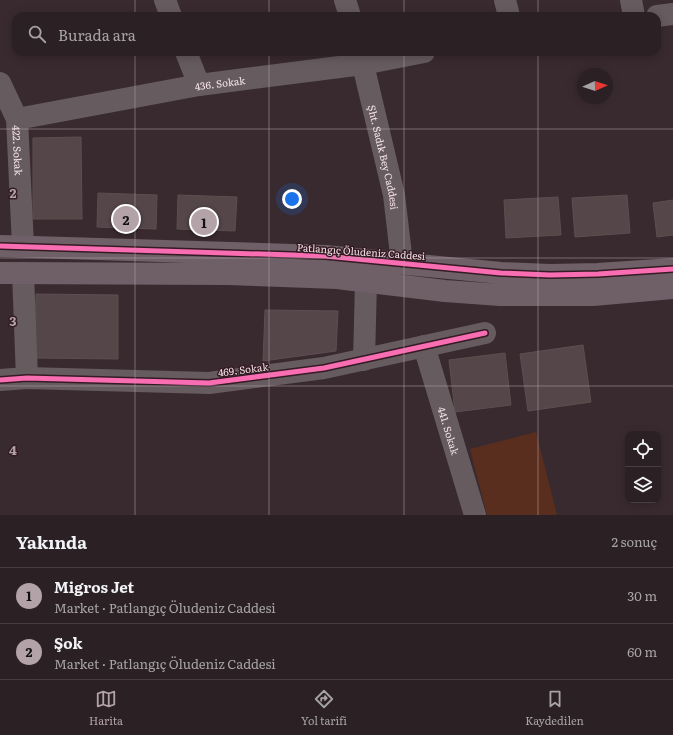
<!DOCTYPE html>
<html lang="tr">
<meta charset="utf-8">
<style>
body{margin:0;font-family:Literata,serif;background:#372d30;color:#f1f3f6}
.controls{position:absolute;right:12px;bottom:12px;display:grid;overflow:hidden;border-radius:8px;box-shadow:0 2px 10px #0003}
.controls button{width:36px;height:36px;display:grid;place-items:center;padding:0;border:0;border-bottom:1px solid #473e41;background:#2b2023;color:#f1f3f6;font:20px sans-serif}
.compass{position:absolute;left:577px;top:68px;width:36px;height:36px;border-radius:50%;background:#2b2023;box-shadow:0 2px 10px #0003;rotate:87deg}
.you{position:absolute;left:292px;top:199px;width:14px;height:14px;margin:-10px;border:3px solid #fff;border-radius:50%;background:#1a73e8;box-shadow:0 0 0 6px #1a73e833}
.badge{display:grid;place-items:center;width:26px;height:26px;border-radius:50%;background:#b3a2a7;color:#111;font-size:13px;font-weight:700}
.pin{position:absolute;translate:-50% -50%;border:2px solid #fff;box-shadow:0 1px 4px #0006}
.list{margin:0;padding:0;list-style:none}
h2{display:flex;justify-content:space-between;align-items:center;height:52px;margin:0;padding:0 16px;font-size:17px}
h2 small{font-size:13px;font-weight:400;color:#a6a3a6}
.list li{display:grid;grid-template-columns:26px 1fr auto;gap:12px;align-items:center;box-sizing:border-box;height:56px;padding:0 16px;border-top:1px solid #473e41}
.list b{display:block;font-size:15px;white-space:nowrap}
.list p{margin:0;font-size:13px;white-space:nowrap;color:#a6a3a6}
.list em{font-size:13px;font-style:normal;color:#a6a3a6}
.icon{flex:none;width:22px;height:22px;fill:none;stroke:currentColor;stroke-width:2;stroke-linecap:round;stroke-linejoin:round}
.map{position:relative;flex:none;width:673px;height:515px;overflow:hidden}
.search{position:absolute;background:#2b2023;box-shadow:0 2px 10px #0003;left:12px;right:12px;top:12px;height:44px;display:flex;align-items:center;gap:10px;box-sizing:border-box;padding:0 14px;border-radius:12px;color:#a6a3a6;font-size:15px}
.sheet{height:164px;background:#2b2023}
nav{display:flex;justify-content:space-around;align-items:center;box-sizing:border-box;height:56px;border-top:1px solid #473e41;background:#2b2023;font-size:11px;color:#a6a3a6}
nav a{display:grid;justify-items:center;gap:2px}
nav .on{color:#b3a2a7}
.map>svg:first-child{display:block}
.grass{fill:#592e1f}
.building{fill:#544649;stroke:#5c4e51}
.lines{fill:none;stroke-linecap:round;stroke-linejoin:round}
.minor{stroke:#665b5f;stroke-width:22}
.major{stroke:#6f6067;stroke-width:22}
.cycleway-casing{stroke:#341b24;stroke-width:8}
.cycleway{stroke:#f96db3;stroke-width:5}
.grid{fill:none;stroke:#b3a2a7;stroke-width:1;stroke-opacity:0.55}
.labels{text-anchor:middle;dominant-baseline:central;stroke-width:3;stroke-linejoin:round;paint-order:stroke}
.street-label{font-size:10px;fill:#f4e2e7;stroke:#341b24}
.grid-label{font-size:13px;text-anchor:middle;font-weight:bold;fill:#b3a2a7;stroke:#341b24;stroke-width:3;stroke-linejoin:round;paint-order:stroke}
</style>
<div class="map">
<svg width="673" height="515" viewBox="0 0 673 515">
<rect width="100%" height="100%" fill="#392a2f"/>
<path class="grass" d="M536,432L557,515H487L470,449Z"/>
<path class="building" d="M81,137L82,219H33V138Z
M98,193L157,195L156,229L97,227Z
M178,195L237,197L235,231L177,229Z
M627,195L630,233L575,237L572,198Z
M558,197L561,235L506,238L504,200Z
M673,200V235L657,237L653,203Z
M36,294L118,295V359L35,358Z
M265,310L338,311L336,351L263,361Z
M583,345L591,402L528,411L520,354Z
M505,353L511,405L455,412L449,360Z"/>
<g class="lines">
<g class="minor">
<path d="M165,0L171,16"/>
<path d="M345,0L350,16"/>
<path d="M505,0L509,16"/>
<path d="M631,0L634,16"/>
<path d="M657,16L673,14"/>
<path d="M186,52L199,85"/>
<path id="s1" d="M360,52L394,195L402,263"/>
<path id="s2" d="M0,83L17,119L23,246"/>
<path id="s3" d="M17,119L199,85L363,64L424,52"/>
<path d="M23,273L27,378"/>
<path id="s4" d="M424,346L475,515"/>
<path d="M364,360L366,282"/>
<path d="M0,380L27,378L209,383L324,368L485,333"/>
</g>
<path class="major" d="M0,246L325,256L501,273L550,275L598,274L673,269
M0,273L228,274L337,278L445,291L500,295H593L673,288"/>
<g class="cycleway-casing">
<path id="cycleway" d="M0,246L325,256L501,273L550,275L598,274L673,269
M0,380L27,378L209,383L324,368L485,333"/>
</g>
<use href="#cycleway" class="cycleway"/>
</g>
<path class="grid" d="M135,0V16M269,0V16M404,0V16M538,0V16M135,52V515M269,52V515M404,52V515M538,52V515M0,129H673M0,258H673M0,386H673"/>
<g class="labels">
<g class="street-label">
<text stroke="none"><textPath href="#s3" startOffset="206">436. Sokak</textPath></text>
<text stroke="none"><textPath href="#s2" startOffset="71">422. Sokak</textPath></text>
<text stroke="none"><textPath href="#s1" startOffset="108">Şht. Sadık Bey Caddesi</textPath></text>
<text transform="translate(361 251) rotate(4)">Patlangıç Öludeniz Caddesi</text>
<text transform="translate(243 369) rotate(-7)">469. Sokak</text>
<text stroke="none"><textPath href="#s4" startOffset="88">441. Sokak</textPath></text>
</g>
</g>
<g class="grid-label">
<text x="13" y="198">2</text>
<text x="13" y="326">3</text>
<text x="13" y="455">4</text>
</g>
</svg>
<div class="controls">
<button><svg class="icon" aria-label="locate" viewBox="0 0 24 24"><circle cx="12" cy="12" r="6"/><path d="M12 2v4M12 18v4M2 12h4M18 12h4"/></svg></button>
<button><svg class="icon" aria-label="layers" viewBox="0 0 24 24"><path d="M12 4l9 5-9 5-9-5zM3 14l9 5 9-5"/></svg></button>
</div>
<svg class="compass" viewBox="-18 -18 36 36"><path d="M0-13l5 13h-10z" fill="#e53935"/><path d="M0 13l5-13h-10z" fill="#a6a3a6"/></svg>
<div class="you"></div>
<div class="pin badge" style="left:204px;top:222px">1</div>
<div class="pin badge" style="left:126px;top:219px">2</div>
<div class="search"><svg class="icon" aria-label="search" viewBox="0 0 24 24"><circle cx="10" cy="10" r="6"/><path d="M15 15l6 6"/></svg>Burada ara</div>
</div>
<section class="sheet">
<h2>Yakında<small>2 sonuç</small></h2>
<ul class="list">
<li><span class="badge">1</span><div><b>Migros Jet</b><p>Market · Patlangıç Öludeniz Caddesi</p></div><em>30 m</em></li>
<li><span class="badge">2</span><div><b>Şok</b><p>Market · Patlangıç Öludeniz Caddesi</p></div><em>60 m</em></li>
</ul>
</section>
<nav>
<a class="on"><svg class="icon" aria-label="map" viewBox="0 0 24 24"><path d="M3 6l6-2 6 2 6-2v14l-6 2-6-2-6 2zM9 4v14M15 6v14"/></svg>Harita</a>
<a><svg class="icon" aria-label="directions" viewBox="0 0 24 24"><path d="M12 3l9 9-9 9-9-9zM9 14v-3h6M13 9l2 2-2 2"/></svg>Yol tarifi</a>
<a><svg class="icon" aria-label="saved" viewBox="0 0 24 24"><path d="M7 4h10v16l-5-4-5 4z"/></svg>Kaydedilen</a>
</nav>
